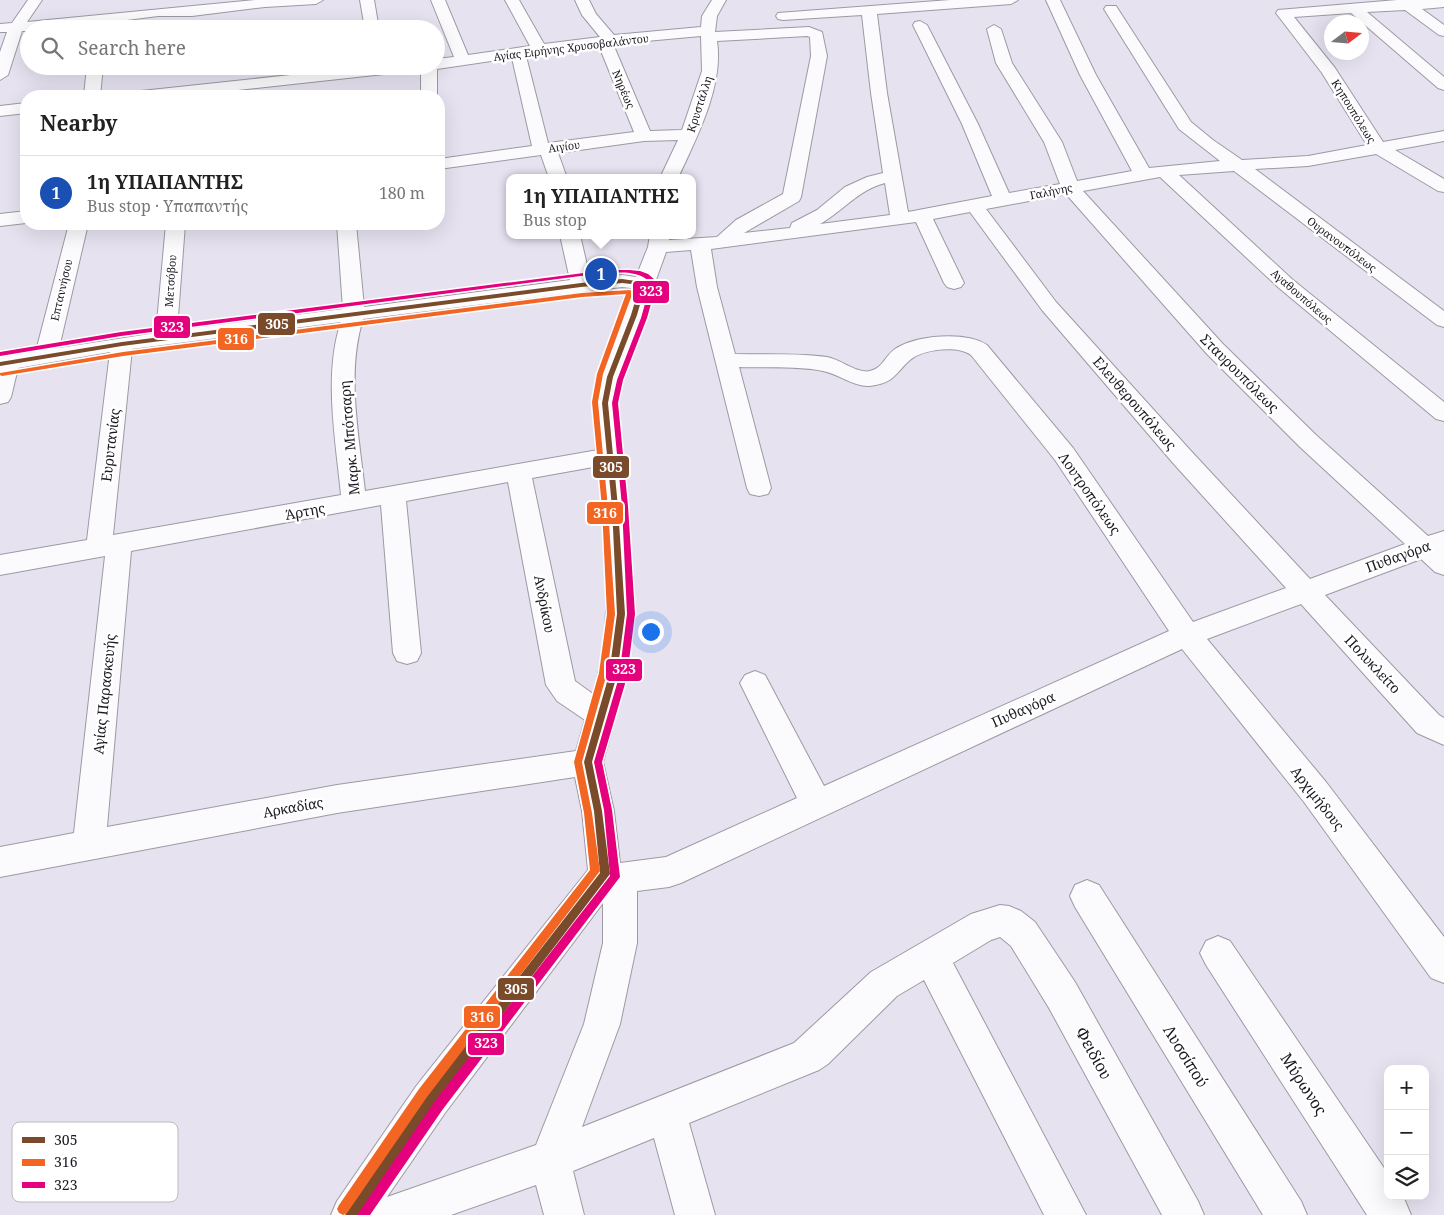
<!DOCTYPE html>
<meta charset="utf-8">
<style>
body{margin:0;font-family:"Noto Serif",serif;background:#f2f2f2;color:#222}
.controls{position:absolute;right:15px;bottom:15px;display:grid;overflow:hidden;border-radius:10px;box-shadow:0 5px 20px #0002}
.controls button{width:45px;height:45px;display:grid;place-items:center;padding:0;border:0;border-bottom:1px solid #e0e0e0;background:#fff;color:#222;font:25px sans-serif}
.compass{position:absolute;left:1324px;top:15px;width:45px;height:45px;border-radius:50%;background:#fff;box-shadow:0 5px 20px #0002;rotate:74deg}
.you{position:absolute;left:650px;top:631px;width:18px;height:18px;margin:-12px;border:4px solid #fff;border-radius:50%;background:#1a73e8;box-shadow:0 0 0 8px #1a73e833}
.badge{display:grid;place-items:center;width:32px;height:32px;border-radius:50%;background:#2563eb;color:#fff;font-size:16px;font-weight:700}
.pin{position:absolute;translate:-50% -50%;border:2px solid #fff;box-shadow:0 1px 5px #0006}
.popup{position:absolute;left:506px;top:174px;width:190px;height:65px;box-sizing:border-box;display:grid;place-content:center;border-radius:10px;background:#fff;filter:drop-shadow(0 1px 4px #0005);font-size:16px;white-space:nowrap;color:#767676}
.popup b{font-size:19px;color:#222}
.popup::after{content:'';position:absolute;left:50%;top:100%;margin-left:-10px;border:10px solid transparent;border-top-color:#fff}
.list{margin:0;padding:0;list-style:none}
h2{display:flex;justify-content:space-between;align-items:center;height:65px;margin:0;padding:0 20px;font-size:21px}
h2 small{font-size:16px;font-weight:400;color:#767676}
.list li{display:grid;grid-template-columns:32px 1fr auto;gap:15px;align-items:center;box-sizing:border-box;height:75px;padding:0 20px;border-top:1px solid #e0e0e0}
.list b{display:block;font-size:19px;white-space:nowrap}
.list p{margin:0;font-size:16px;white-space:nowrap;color:#767676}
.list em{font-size:16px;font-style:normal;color:#767676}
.icon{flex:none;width:28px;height:28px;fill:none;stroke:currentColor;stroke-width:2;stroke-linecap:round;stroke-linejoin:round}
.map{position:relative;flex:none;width:1444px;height:1215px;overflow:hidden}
.search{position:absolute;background:#fff;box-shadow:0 5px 20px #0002;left:20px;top:20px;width:425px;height:55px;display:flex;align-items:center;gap:12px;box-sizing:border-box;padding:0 18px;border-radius:28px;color:#767676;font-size:19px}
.panel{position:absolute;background:#fff;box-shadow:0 5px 20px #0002;left:20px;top:90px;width:425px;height:140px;border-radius:20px}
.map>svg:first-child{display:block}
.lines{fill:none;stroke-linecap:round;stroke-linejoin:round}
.minor-casing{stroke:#9d99a3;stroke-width:2}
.minor{fill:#fbfbfd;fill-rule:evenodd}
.bus-1-casing{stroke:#fff;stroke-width:3}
.bus-2-casing{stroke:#fff;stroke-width:3}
.bus-3-casing{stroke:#fff;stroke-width:3}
.bus-1{fill:#7a4b2a;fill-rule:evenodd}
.bus-2{fill:#f26522;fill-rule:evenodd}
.bus-3{fill:#e5007d;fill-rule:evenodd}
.labels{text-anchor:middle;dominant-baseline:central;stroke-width:5;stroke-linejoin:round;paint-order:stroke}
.far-street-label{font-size:11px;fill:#1b1821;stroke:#fff}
.street-label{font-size:14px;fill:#1b1821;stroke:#fff}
.near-street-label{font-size:16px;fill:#1b1821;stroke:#fff}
.key{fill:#fff;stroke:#bbbabc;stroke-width:1}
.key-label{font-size:14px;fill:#1b1821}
.line-badge{stroke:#fff;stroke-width:2}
.badge-label{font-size:14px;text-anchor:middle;font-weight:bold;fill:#fff}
</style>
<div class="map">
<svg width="1444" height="1215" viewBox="0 0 1444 1215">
<rect width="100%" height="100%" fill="#e7e2f0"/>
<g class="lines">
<g class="minor-casing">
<path id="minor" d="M28,0H42L27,22L255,0H323L316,4L265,7L192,16H158L65,28L29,29V31H22L8,75L0,80V52L7,32H0V24L12,23Z
M360,0H374L379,29H365Z
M431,0H445L468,55L530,46L505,0H519L544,44L600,37L582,15L575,0H589L596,14L614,35L701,27L702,16L712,0H726L717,16L715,32L809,27L822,32L827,56L801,197L799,201L744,233L790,228L792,223L817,210L845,187L867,177L883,173L871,93L862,15L783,20L778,19L776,16L778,13L950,0H1018L1011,4L877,14L887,93L908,212L992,196L962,124L913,25L915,22L920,21L927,25L978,124L1009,193L1060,184L1044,142L996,63L987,29L994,25L1001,29L1012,63L1062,142L1077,181L1132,171L1080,75L1046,0H1060L1096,75L1149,168L1220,161L1179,129L1104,9L1106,6H1116L1191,122L1213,140L1242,160L1308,156L1367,145L1322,73L1276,13L1278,10L1397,0H1444V7L1422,9L1444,25V36L1439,35L1405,10L1367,12L1444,77V90L1438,88L1351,13L1294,17L1335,68L1383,142L1444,131V141L1395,150L1444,179V192L1438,191L1376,154L1308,166L1255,169L1444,311V327L1437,325L1234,171L1179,175L1293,280L1444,402V421L1436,419L1279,288L1160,177L1083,191L1223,344L1316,435L1428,536L1444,531V575L1435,572L1421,559L1325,595L1439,715L1444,718V745L1417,733L1301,604L1207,639L1326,782L1444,937V983L1431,978L1304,802L1182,649L681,883L669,887L637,891V943L620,1024L582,1127L794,1043L871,972L971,914L1000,905L1009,906L1021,911L1035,922L1075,982L1198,1201L1204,1215H1162L1049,1008L1011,946L1000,937L991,940L953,963L1086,1215H1044L924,980L897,996L828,1064L819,1070L689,1123L715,1215H675L654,1138L573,1171L584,1215H544L536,1185L451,1215H331L337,1201L417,1085L588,870L582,811L575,777L337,813L0,877V847L74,833L105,556L0,575V555L87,540L110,352L18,368L11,397L8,402L0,404V357L36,351L69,224H88L59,348L156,333L166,224H185L177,330L343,309L337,224H356L364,307L570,280L560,235H580L590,278L622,275L636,277L648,247L650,235H670L669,240L717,237L736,220L783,194L811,56L810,37L807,36L717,41C724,86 696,139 678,178H660L678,140L644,141L558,153L567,178H549L541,155L439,169V159L532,146L512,58L437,69V96H421V70L184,96H133L141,91L374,66H436V59L454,57ZM701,36L702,71L682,130L650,131L613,44ZM599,46L634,132L548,143L526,56ZM885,183L890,215L820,224C843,211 858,190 885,183ZM1066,194L1207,354L1300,447L1405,544L1310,579L1191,451L1056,302L986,209ZM970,212L1042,310L1173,463L1286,588L1193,622L1073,448L987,345C966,331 916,335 895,349C885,356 883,368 870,371C857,374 840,359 827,357C797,353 765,355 735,354L717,287L711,249L916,222L944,283L947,287L954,289L961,287L964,283L933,219ZM691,250L697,287L747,488L750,494L759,496L768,494L771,488L739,367C764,368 799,366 823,371C839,374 853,387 870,386C895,383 895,373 910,360C923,349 958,345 971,355L1055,460L1169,631L824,786L765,675L755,671L745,675L740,683L797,798L666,857L620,863L614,811L603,762L627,675L635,614L628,507L616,403L621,377L666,252ZM622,287L631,288L599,377L594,403L598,450L365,491C359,436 346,373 363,319ZM341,322C323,374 336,442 341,495L113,535L132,349ZM599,466C605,541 615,621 593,694L575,681L532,478ZM508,482L546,685L557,701L585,720L576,751L337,785L107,827L131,551L381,505L393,653L397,661L407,664L417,661L421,653L406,501ZM603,903V943L584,1024L536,1145L387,1197L445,1113Z
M87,66H103L100,96H84Z
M26,103V113L0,116V106Z
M26,211V223L0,226V214Z
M1087,880L1099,885L1301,1201L1307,1215H1263L1075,907L1070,896L1075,885Z
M1218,936L1230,941L1388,1174V1196H1403L1411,1215H1367L1206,965L1200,953L1206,941Z"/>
</g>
<use href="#minor" class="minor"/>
<g class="bus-1-casing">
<path id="bus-1" d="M622,279L643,282L646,284L637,315L613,377L608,403L618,507L625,614L617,675L592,762L602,811L610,874L435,1103L358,1215H345L427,1095L600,873L594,811L584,762L609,675L617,614L612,507L602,403L607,377L631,315L640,285L622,283L581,287L122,346L0,366V362L122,342L581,283Z"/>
</g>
<g class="bus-2-casing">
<path id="bus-2" d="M630,290L633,292L603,374L598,402L608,508L615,614L607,673L582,762L592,813L600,871L427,1097L347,1213L343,1215L339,1213L337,1209L339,1205L419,1089L590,870L584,813L574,762L599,673L607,614L602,508L592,402L597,374L626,294L582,297L123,356L2,376L0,375V373L123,352L582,293Z"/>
</g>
<g class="bus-3-casing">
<path id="bus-3" d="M607,270H629L640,271L648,274L654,279L656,286L647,318L623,380L618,403L628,506L635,614L627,677L602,762L612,810L620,877L443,1109L370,1215H357L435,1101L610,876L604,810L594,762L619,677L627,614L622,506L612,403L617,380L641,318L650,286L649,281C635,269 614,273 596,274L121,336L0,356V352L121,332Z"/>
</g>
<use href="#bus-1" class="bus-1"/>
<use href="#bus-2" class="bus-2"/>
<use href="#bus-3" class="bus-3"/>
</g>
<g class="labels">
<g class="far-street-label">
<text transform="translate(571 47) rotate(-7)">Αγίας Ειρήνης Χρυσοβαλάντου</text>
<text transform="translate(624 89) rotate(67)">Νηρέως</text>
<text transform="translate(699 104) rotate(-72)">Κρυστάλλη</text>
<text transform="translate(1354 111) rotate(58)">Κηπουπόλεως</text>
<text transform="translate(564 146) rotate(-7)">Αιγίου</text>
<text transform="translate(1051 191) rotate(-11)">Γαλήνης</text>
<text transform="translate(1342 244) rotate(37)">Ουρανουπόλεως</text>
<text transform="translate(170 281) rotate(-86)">Μετσόβου</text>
<text transform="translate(61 290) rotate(-77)">Επταννήσου</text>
<text transform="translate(1302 296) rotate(41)">Αγαθουπόλεως</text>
</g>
<g class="street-label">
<text transform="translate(1240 373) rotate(45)">Σταυρουπόλεως</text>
<text transform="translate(1135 403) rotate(49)">Ελευθερουπόλεως</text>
<text transform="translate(349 438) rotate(-95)">Μαρκ. Μπότσαρη</text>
<text transform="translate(110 445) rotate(-83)">Ευρυτανίας</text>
<text transform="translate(1090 493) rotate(55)">Λουτροπόλεως</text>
<text transform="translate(305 511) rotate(-10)">Άρτης</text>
<text transform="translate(1398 556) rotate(-20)">Πυθαγόρα</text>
<text transform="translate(545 604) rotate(79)">Ανδρίκου</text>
<text transform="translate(1373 664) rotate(47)">Πολυκλείτο</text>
<text transform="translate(104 694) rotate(-84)">Αγίας Παρασκευής</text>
<text transform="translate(1023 709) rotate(-24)">Πυθαγόρα</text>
<text transform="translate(1318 798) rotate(52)">Αρχιμήδους</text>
<text transform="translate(293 807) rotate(-10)">Αρκαδίας</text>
</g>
<g class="near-street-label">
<text transform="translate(1094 1053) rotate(61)">Φειδίου</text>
<text transform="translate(1186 1056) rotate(58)">Λυσσίπού</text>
<text transform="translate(1304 1084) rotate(57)">Μύρωνος</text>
</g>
</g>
<rect x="12" y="1122" width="166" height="80" rx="8" class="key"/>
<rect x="22" y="1137" width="23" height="6" fill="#7a4b2a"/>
<rect x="22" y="1159" width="23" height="7" fill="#f26522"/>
<rect x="22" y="1182" width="23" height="6" fill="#e5007d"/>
<g class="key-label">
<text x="54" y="1145">305</text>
<text x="54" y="1167">316</text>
<text x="54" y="1190">323</text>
</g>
<g class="line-badge">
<rect x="632" y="280" width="38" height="24" rx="5" fill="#e5007d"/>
<rect x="257" y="312" width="39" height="24" rx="5" fill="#7a4b2a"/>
<rect x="153" y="315" width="38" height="24" rx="5" fill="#e5007d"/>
<rect x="217" y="327" width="38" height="24" rx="5" fill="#f26522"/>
<rect x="592" y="455" width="38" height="24" rx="5" fill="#7a4b2a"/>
<rect x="586" y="501" width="38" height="24" rx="5" fill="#f26522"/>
<rect x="605" y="658" width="38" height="24" rx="5" fill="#e5007d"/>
<rect x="497" y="977" width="38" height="24" rx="5" fill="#7a4b2a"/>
<rect x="463" y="1005" width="38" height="24" rx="5" fill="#f26522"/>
<rect x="467" y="1032" width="38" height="24" rx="5" fill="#e5007d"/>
</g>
<g class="badge-label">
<text x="651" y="296">323</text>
<text x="277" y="329">305</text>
<text x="172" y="332">323</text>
<text x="236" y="344">316</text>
<text x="611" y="472">305</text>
<text x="605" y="518">316</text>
<text x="624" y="674">323</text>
<text x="516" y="994">305</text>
<text x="482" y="1022">316</text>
<text x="486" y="1048">323</text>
</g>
</svg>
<div class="controls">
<button>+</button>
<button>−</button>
<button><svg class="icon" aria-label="layers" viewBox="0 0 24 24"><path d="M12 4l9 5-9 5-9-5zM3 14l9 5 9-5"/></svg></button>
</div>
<svg class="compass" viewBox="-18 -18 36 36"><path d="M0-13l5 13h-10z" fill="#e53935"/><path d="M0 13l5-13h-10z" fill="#767676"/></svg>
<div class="you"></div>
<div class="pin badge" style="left:601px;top:274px;background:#1a4fb4">1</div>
<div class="popup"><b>1η ΥΠΑΠΑΝΤΗΣ</b>Bus stop</div>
<div class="search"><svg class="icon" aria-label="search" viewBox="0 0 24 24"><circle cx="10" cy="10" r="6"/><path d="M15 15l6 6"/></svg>Search here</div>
<section class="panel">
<h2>Nearby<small></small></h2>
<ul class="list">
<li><span class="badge" style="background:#1a4fb4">1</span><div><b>1η ΥΠΑΠΑΝΤΗΣ</b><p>Bus stop · Υπαπαντής</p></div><em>180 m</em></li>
</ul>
</section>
</div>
